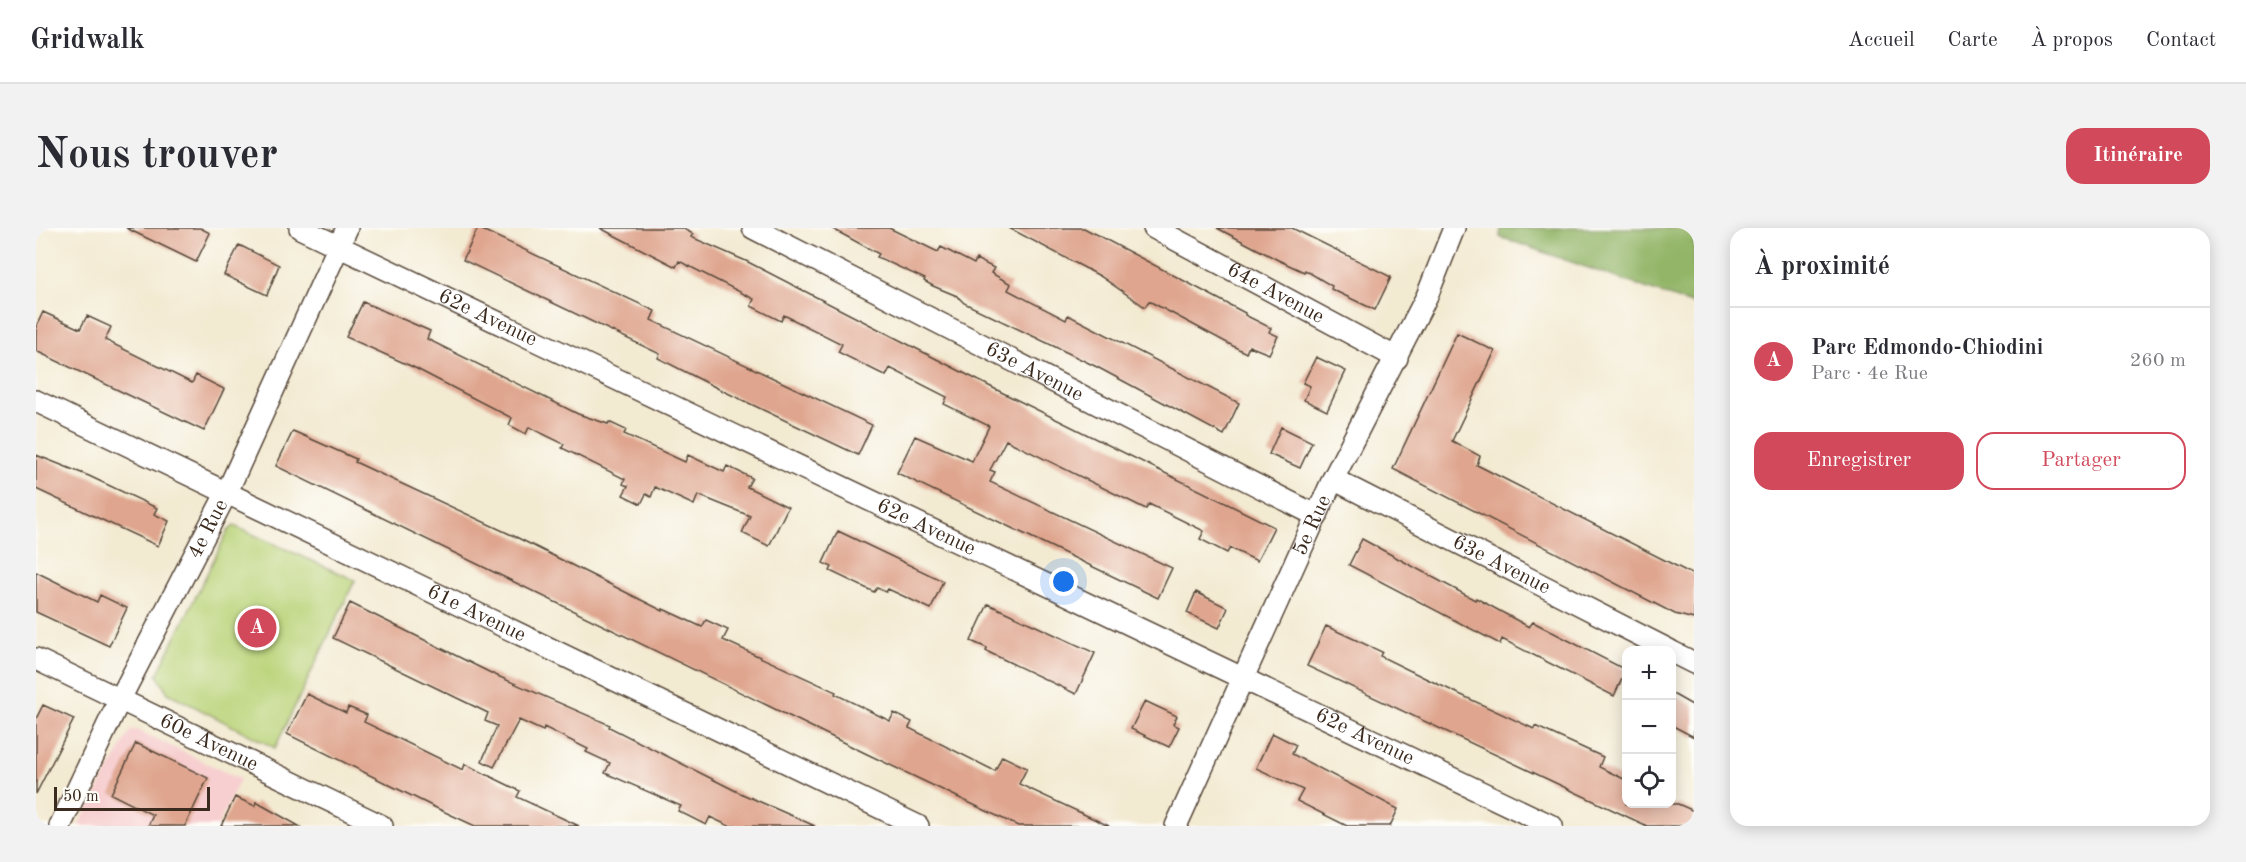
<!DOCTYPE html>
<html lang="fr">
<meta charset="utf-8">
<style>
body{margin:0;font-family:"Old Standard TT",serif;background:#f2f2f3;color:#2b2b33}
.controls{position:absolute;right:18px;bottom:18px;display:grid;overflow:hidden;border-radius:12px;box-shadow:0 3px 15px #0003}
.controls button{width:54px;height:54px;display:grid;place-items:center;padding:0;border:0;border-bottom:2px solid #e1e1e2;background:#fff;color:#2b2b33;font:30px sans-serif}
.scale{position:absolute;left:18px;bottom:15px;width:156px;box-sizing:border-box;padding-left:6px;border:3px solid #3b2a1e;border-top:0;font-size:16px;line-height:21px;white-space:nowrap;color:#3b2a1e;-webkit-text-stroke:4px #fdfcf7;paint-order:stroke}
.you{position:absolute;left:1028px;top:354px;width:21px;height:21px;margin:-15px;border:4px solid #fff;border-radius:50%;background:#1a73e8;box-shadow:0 0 0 9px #1a73e833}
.badge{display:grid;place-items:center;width:39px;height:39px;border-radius:50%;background:#d1495b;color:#fff;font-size:20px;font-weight:700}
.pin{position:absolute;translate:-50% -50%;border:3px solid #fff;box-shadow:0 2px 6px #0006}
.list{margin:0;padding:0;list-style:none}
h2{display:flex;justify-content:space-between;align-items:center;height:78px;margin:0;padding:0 24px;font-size:26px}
h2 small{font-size:20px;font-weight:400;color:#7c7c81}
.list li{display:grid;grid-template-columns:39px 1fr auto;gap:18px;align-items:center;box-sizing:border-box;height:108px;padding:0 24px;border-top:2px solid #e1e1e2}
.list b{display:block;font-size:22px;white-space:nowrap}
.list p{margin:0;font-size:20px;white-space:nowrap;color:#7c7c81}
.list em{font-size:20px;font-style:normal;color:#7c7c81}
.actions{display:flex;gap:12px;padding:18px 24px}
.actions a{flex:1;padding:14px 0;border:2px solid #d1495b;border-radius:18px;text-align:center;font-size:21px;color:#d1495b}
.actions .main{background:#d1495b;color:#fff}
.icon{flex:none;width:33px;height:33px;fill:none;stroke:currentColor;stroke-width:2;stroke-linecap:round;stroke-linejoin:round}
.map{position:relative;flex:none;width:1658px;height:598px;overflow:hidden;border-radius:18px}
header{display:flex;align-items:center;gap:36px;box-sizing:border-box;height:84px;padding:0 30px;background:#fff;border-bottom:2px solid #e1e1e2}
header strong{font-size:28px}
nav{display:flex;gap:33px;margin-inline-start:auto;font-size:21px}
.intro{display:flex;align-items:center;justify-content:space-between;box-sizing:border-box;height:144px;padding:0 36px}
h1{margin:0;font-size:42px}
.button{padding:15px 27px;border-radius:18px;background:#d1495b;color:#fff;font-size:21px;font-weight:700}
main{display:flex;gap:36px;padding:0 36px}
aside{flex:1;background:#fff;border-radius:18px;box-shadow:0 3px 15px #0003}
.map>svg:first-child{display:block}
.built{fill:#f7cfd0}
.green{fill:#bad378;stroke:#7a7e4b;stroke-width:1.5}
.forest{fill:#93b568;stroke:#677043;stroke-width:1.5}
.building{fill:#dfa58e}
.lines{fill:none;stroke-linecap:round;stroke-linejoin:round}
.street-casing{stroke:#574739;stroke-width:24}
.street{stroke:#fff;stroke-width:21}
.labels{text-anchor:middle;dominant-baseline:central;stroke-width:5;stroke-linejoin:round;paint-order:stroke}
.street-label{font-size:21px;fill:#3b2a1e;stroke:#fdfcf7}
</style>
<header>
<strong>Gridwalk</strong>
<nav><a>Accueil</a><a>Carte</a><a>À propos</a><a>Contact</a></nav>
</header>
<div class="intro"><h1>Nous trouver</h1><a class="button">Itinéraire</a></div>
<main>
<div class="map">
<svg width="1658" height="598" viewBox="0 0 1658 598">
<rect width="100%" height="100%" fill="#fdfcf7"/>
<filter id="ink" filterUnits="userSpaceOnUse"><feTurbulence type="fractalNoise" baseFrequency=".0167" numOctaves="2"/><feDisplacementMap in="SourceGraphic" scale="12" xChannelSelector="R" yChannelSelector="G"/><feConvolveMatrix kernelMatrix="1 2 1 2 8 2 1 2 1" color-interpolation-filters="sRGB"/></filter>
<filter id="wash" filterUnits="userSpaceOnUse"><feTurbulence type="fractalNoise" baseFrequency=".008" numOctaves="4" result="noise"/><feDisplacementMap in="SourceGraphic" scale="24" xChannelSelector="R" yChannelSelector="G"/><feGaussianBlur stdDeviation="1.35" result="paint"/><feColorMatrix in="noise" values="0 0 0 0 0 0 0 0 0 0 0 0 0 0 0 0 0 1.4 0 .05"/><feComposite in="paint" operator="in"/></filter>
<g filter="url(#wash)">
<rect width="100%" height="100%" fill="#f3ead2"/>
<path class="built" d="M95,502H101L204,551L182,598H42Z"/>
<path class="green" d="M198,298L319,352L239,520L132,465L121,447L192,303Z"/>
<path class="forest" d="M1465,0H1658V77L1464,9Z"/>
<g id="blocks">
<path class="building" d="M90,0H164L174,5L160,34Z
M442,0L619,83L615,92L836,197L822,227L683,161L622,130L624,126L427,32Z
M564,0H646L657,6L655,9L710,33L955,159L1238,299L1221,333L1194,320L1191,325L1164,311L1168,303L1113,276L1110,281L970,212L954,242L959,244L954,254L1136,340L1122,370L861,245L879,208L936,233L953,198L908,176L911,169L854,140L850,148L802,124L806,116L748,87L745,93L715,78L718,71L643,33L640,39Z
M795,0H853L902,24L905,19L938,36L940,31L958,40L955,45L975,56L972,62L1030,92L1032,87L1203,175L1188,207L1061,139L928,75L921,68L897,58L888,53L889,51L841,29L843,26Z
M973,0H1048L1209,85V87L1235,100L1233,104L1242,108L1233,126L1213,118L1210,125L1113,73L1109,79L1064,48Z
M1181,0H1256L1355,49L1339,82L1295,61L1296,58L1269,42L1268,44L1242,32Z
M203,17L243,37L231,67L188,47Z
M327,74L394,103L391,111L542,186L572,196L573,194L590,202L588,206L649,234L652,227L688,244L691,238L716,250L711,259L752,279L733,318L706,305L714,288L662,267L658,277L619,259L615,269L610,266L605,276L587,267L592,258L587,256L589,251L526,220L528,216L493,199L490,206L473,197L476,190L377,139L310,109Z
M7,84L44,101L51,88L75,99L69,112L156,155L160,147L188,161L168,203L0,123V99Z
M1421,105L1459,123L1416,213L1444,228L1441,237L1658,347V391L1639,386L1357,241Z
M1280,129L1310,143L1291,183L1268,172L1274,158L1267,155Z
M1245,199L1276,214L1264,240L1233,226Z
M257,203L320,231L319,234L480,309L627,383V381L666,399L670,392L692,402L687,412L800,464L799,466L854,493L858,485L876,494L873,500L959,543L966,528L991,540L983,556L1073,598H982L831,526L240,238Z
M0,227L53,248L121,280L118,286L133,293L122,318L0,261Z
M802,303L907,353L895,381L852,361L850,364L841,360L838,364L794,343L796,339L787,335Z
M1326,311L1439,372L1440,370L1493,399L1497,394L1590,442L1578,468L1466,411L1464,416L1313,337Z
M0,344L61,374L64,367L91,380L73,418L0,384Z
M1160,364L1192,380L1183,400L1151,385Z
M314,375L457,446L574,497L573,499L704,565L779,598H693L674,589L670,597L642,583L645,578L569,545L574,535L550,524L552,521L508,499L507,503L483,492L458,539L446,533L461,498L449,493L452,485L297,410Z
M952,376L1059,425L1040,466L950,423L951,420L935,413Z
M1290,398L1346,424L1344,428L1391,451L1498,501L1499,498L1567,529L1563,539L1590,552V576H1642L1658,583V598H1611L1271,438Z
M1635,465L1658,478V509L1635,497Z
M271,466L310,485L312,479L331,487L328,494L427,542L429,536L474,558L484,563L481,569L543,598H439L396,578L251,506Z
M1109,473L1141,488L1137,496L1143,499L1133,519L1095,501Z
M7,477L38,491L0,566V491Z
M1236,505L1260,517L1256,526L1362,581L1354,598H1311L1261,573L1267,562L1220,540Z
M100,515L172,550L149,598H112L117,587L75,566Z
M199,569L219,578L220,574L263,598H185Z"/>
</g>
</g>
<g filter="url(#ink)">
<use href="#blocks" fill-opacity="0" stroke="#574739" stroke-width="1.5"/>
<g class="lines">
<g class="street-casing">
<g id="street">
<path id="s1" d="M264,0L1516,598"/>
<path id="s2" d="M717,0L1281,288"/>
<path id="s3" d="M1118,0L1361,130"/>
<path id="s4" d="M0,173L882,598"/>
<path id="s5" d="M1297,251L1633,422"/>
<path d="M1636,424L1658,435"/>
<path id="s6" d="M0,431L346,598"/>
<path id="s7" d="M24,598L84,471L191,264L311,0"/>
<path id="s8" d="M1140,598L1297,251L1391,68L1418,0"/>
</g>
</g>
<use href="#street" class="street"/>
</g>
</g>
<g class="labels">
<g class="street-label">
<text stroke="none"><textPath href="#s3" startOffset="138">64e Avenue</textPath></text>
<text stroke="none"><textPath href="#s1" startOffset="208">62e Avenue</textPath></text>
<text stroke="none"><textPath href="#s2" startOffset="316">63e Avenue</textPath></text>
<text stroke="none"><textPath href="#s8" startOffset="330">5e Rue</textPath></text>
<text stroke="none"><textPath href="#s1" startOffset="694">62e Avenue</textPath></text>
<text stroke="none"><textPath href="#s7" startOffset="332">4e Rue</textPath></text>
<text stroke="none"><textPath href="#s5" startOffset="189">63e Avenue</textPath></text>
<text stroke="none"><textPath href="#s4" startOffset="489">61e Avenue</textPath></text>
<text stroke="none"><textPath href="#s1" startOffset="1180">62e Avenue</textPath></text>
<text stroke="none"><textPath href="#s6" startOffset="192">60e Avenue</textPath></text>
</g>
</g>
</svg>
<div class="controls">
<button>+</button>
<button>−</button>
<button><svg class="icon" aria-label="locate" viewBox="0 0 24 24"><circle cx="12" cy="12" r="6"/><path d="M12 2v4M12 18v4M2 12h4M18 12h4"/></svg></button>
</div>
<div class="scale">50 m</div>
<div class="you"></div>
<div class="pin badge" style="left:221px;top:400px">A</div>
</div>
<aside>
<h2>À proximité<small></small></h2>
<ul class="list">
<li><span class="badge">A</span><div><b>Parc Edmondo-Chiodini</b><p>Parc · 4e Rue</p></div><em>260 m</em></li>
</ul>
<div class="actions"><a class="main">Enregistrer</a><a>Partager</a></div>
</aside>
</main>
